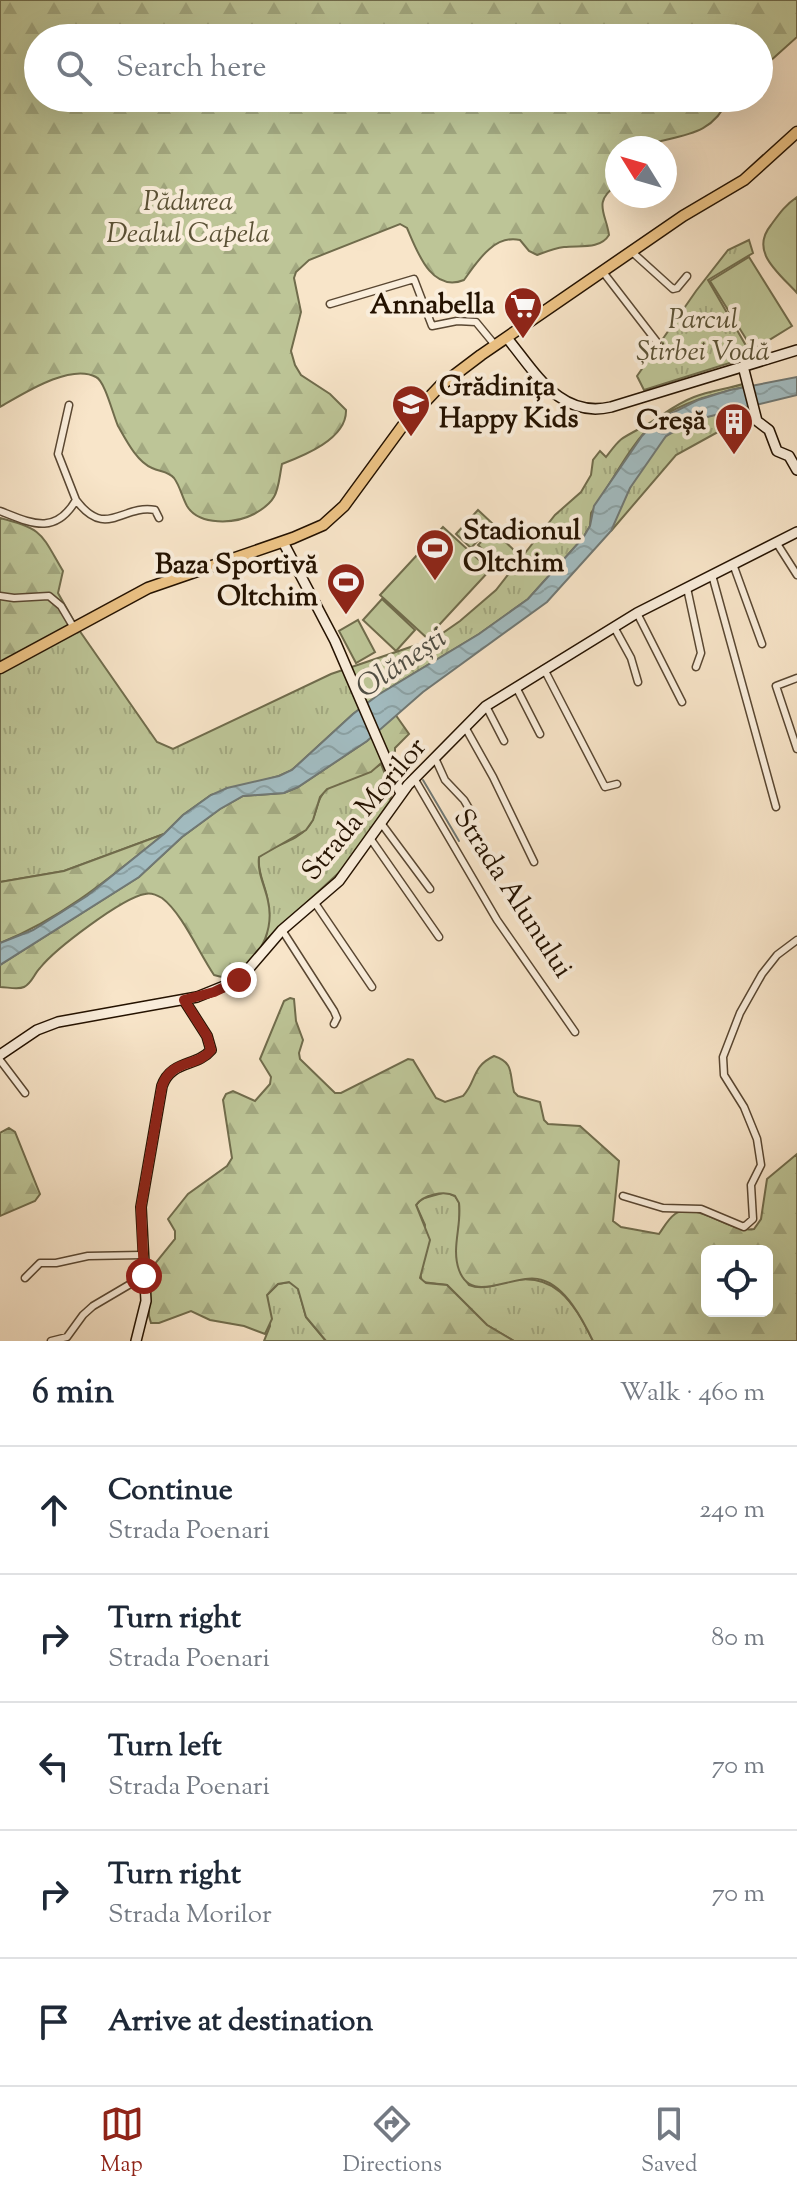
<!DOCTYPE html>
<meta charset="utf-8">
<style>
body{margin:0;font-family:"Sorts Mill Goudy",serif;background:#f6f6f7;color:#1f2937}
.controls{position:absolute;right:24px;bottom:24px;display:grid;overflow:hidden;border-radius:12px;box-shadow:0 8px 32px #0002}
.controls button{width:72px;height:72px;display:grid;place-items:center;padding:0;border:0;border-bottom:2px solid #e0e1e3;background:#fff;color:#1f2937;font:40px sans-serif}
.compass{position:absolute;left:605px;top:136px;width:72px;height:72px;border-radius:50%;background:#fff;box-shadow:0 8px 32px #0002;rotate:307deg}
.stop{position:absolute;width:24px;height:24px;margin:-18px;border:6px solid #8f2418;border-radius:50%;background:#fff}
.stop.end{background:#8f2418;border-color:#fff;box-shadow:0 2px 8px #0008}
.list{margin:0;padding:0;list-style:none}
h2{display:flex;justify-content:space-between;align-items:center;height:104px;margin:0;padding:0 32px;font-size:34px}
h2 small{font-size:26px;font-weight:400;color:#747a83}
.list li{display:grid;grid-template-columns:52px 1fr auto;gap:24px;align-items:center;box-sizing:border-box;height:128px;padding:0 32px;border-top:2px solid #e0e1e3}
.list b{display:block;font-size:30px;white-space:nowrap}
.list p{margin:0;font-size:26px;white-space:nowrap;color:#747a83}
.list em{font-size:26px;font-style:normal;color:#747a83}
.icon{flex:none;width:44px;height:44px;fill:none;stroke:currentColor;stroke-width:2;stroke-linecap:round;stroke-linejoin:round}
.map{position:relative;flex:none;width:797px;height:1341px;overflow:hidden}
.search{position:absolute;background:#fff;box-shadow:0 8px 32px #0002;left:24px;right:24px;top:24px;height:88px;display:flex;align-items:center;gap:20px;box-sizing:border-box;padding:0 28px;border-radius:44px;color:#747a83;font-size:30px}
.sheet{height:744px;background:#fff}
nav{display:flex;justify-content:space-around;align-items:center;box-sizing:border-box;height:112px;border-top:2px solid #e0e1e3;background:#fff;font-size:22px;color:#747a83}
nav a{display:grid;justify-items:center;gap:4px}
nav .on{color:#8f2418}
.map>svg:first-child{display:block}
.grass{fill:url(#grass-tufts);stroke:#706c4c;stroke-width:2}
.forest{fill:url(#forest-firs);stroke:#706c4c;stroke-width:2;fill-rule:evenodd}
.pitch{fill:#bdc597;stroke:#706c4c;stroke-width:2}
.water{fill:url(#water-waves);stroke:#707874;stroke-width:2}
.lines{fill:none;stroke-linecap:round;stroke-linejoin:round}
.stream{stroke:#707874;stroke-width:2}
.street-casing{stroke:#594732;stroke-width:9}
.secondary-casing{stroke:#241200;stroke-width:12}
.primary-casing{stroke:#241200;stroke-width:13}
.street{stroke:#faeedc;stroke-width:6}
.secondary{stroke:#faeedc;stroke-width:9}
.primary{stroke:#ecc284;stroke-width:10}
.route{stroke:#8f2418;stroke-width:10}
.labels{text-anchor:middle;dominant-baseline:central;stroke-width:8;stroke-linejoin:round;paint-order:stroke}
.park-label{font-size:28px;font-style:italic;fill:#5a5135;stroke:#faeedc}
.poi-label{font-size:28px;font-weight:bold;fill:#241200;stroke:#faeedc;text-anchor:end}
.street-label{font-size:28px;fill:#241200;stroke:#faeedc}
.water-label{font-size:30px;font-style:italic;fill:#504e44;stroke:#faeedc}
</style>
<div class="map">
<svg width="797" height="1341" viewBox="0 0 797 1341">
<defs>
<pattern id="grass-tufts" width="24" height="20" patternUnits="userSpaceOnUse" patternTransform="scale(2)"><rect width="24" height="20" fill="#bdc597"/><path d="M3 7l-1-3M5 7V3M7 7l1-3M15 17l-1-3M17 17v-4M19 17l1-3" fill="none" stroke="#a2a880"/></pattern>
<pattern id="forest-firs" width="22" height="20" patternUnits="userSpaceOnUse" patternTransform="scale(2)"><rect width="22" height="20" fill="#bdc597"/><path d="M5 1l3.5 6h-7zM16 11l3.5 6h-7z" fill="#a2a880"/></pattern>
<pattern id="water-waves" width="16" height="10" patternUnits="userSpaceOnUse" patternTransform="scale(2)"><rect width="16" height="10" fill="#a2bcc1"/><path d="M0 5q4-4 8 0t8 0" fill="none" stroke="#8ba1a4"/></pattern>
</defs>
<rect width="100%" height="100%" fill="#f8e5c9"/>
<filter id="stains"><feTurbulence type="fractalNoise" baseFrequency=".0025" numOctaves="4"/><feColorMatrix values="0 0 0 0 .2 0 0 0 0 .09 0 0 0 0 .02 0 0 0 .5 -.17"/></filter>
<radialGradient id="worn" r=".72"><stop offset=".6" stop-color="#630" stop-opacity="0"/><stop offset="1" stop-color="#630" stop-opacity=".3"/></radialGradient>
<path class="grass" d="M749,240L753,253L708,280L752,356L644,390L637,376L696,291L728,250Z
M743,384L744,387C715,394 681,402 656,421C633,439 609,487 591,513L590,526L583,538L528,599L479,634L378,695L353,714L292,770L279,776L211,795L183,815L164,834L64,871L0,882V673L79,630L157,742L173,749L331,674L434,639L460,621L496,590L555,515L581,492L591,475L593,460L600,451L606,457C620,439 618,440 639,429C658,419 673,405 694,397C709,391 727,389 743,384Z
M749,407L752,420L716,433L676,455L611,531C622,500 648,445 677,428C699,416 725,413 749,407Z
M381,764L392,792L390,801L344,868L265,941C268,928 270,915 268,902C266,886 257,873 259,857C273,844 295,843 308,827C318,816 315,798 328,788C344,776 365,776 381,764Z
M446,1192L455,1196L459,1202C463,1232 447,1259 469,1285C481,1290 493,1286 505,1282C554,1269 573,1301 593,1341H514L487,1325L447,1285L422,1282L420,1273L425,1225L416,1205L421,1199Z
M290,1282L298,1288L306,1317L326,1341H264L270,1326L267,1295L278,1284Z"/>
<path class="forest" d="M0,0H797V37L759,71V38H38V98H729C714,131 692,134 661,141C654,142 649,147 643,148C635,149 625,148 617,148V185C592,202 606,213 609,235C600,250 579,245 564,247C555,248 545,252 537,255L529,251L520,240C494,234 477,262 464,280C431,293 417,251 407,228L400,224L309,260L296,272L294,278L301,312L291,351L295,365L301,375L330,394L346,410C347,439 303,456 282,464C277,489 280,500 254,514C235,524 199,526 187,506C182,497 180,486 174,478C168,471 160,472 152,468C137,462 126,440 118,426C113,415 105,381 96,377C70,363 23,394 0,407Z
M0,518C44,529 41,534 63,571L58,593L79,630L0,673Z
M395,714L409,734L395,748V751L371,772L327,789L320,797L313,820L306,830L259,857C257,873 265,886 268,901C274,927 263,952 243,969C233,977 226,979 214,975C199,953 182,913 162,898C157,895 151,892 145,894C122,898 55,949 40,968C34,974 32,983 24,987C18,990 7,987 0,987V965L139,877L182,837L220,809L243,796L284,793L298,787L367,741Z
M164,834C112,876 63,918 0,943V882L64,871Z
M290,998L294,999L296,1021L303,1040L299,1053L300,1059L335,1093H341L408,1059L413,1060L436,1098L445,1102L463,1096C477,1081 471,1067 494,1056C515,1063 509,1074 514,1092L518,1096L540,1102L544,1120L548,1124L580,1126L619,1161L613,1221L621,1227L659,1234C664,1227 668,1219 675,1214C697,1200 730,1234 754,1229L761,1219L767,1179L797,1154V1341H593C583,1320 566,1287 542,1280C516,1271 472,1307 459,1270C451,1248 462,1225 459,1203L455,1196C444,1190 423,1195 416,1205L430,1240L420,1278L426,1283L447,1285L487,1325L514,1341H326L306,1317L298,1289L289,1282L278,1284L267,1295L272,1319L265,1334L244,1326L210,1320L191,1311L159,1323H151L149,1316V1271L175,1239V1231L168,1219L188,1194L227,1166L232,1158L223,1100L226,1094L233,1091L255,1101L270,1084L271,1077L260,1059L284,1001ZM707,1251H767V1311H707Z
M9,1128L15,1132L40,1194L35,1201L0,1216V1133Z"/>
<path class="pitch" d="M797,197V293C779,273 749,252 771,225C779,214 785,205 797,197Z
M749,257L792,326L753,350L710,281Z
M478,510L493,524L471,548L456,534Z
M443,527L490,570L427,638L380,595Z
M493,530L517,553L502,568L478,545Z
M382,599L415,630L396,651L363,620Z
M358,620L375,652L356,663L339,631Z"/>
<path class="water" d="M797,377V395L695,420L666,436L630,488L611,531L547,602L423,692L367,741L298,787L284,793L243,796L220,809L182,837L139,877L0,965V943L33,930L87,896L164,834L183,815L211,795L227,788L279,776L292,770L353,714L378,695L479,634L528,599L583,538L590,526L594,506L642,436L656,421L698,400L730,390Z"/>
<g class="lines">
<path class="stream" d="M423,780L459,841"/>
<g class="street-casing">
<path id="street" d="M632,252L673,289L677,288L687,276
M603,272L657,342
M330,304L414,279L432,326L457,321L476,322L495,345
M76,500C106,540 122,504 155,510L159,518
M0,511C31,523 55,536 76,500L58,454L69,405
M776,542L797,575
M733,564L762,644
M712,575L776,807
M687,588L701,653L696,667
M0,596L14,598L49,596L61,606L74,628
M637,613L682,702
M614,627L631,658L638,682
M544,669L605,787L617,784
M797,678L776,686L797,749
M516,687L540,734
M486,706L504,741
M465,727L493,777L534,862
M435,758L445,780L464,800L474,817
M414,778L497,920L575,1032
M381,823L430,889
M370,838L439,937
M315,903L372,987
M282,930L334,1011L337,1018L334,1024
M0,1060L25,1093
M623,1196L663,1208L701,1209L744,1227L753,1219L751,1185L761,1165L757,1139L744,1107L724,1075L723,1057L740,1013L762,974L777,955L797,940
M25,1278L40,1263H56L88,1256L142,1255
M51,1341L67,1337L83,1315L93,1306L144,1276"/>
</g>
<g class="secondary-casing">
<path id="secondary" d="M507,338C536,373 560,419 611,407L797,350
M743,366L757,421L769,430L777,451L789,456L797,470
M283,542L335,641L401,794
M0,1055L37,1030L58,1022L197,997L239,980L282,930L339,881L408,785L486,706L637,613L797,532
M136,1341L146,1301L141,1207L162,1086C171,1060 197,1067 211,1050L207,1036L184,1000"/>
</g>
<g class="primary-casing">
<path id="primary" d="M0,668L148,588L293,538L323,525L344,506L404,424L440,386L481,355L683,216L744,180L797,132"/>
</g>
<use href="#street" class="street"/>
<use href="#secondary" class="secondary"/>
<use href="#primary" class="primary"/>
</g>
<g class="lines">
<path class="route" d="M144,1276L141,1207L162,1086C172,1058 197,1068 211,1050L207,1036L184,1000L214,992L239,980"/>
</g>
<defs>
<g id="supermarket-pin" transform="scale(2)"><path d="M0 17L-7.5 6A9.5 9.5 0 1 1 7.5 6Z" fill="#8f2418" stroke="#faeedc"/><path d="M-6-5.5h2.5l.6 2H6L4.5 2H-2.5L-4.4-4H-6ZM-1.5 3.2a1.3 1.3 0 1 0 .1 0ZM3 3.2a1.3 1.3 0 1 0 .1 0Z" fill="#fff"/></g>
<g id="school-pin" transform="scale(2)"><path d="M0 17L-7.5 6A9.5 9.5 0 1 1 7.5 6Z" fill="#8f2418" stroke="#faeedc"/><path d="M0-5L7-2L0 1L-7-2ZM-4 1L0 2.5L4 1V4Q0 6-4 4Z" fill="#fff"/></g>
<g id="building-pin" transform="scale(2)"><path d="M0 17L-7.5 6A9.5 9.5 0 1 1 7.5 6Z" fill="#8f2418" stroke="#faeedc"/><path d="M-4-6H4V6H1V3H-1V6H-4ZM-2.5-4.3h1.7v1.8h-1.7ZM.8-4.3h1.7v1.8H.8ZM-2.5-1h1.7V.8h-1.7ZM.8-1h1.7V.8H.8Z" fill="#fff"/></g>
<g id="stadium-pin" transform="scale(2)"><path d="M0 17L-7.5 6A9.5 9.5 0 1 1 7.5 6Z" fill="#8f2418" stroke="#faeedc"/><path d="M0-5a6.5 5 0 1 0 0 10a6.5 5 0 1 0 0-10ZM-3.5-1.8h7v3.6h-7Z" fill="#fff"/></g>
</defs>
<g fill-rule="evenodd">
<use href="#supermarket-pin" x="523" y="306"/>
<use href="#school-pin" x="411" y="404"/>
<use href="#building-pin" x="734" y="422"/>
<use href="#stadium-pin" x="435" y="548"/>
<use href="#stadium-pin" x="346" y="582"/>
</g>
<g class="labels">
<g class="park-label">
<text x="188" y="203">Pădurea<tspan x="188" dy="32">Dealul Capela</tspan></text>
<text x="703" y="321">Parcul<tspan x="703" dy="32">Știrbei Vodă</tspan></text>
</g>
<g class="poi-label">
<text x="495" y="306">Annabella</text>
<text x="439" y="388" text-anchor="start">Grădinița<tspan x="439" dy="32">Happy Kids</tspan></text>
<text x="706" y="422">Creșă</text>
<text x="463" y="532" text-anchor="start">Stadionul<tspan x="463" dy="32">Oltchim</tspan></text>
<text x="318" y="566">Baza Sportivă<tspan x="318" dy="32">Oltchim</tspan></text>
</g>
<g class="street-label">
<text transform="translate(365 810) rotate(-50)">Strada Morilor</text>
<text transform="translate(512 894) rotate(57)">Strada Alunului</text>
</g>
<g class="water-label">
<text transform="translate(402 664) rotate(-34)">Olănești</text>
</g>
</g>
<rect width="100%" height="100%" filter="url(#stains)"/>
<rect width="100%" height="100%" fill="url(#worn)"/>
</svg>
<div class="controls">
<button><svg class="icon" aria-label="locate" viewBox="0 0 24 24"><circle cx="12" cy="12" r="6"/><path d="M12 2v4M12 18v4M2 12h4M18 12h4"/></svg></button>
</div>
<svg class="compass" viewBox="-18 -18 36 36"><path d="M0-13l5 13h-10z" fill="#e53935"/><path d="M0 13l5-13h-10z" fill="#747a83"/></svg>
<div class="stop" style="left:144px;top:1276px"></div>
<div class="stop end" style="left:239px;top:980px"></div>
<div class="search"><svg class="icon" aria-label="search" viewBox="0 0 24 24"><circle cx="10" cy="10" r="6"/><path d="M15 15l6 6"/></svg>Search here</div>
</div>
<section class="sheet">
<h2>6 min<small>Walk · 460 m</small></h2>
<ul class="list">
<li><svg class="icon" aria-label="ahead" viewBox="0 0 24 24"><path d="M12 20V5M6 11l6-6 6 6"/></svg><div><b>Continue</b><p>Strada Poenari</p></div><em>240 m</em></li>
<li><svg class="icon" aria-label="right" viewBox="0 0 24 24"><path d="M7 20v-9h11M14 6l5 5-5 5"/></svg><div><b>Turn right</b><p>Strada Poenari</p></div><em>80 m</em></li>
<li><svg class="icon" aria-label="left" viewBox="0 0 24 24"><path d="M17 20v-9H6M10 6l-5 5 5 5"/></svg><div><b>Turn left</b><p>Strada Poenari</p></div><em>70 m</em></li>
<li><svg class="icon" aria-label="right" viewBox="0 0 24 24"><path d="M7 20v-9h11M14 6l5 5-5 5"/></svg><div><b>Turn right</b><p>Strada Morilor</p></div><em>70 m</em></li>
<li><svg class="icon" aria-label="arrive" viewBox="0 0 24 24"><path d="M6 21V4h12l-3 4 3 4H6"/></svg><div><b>Arrive at destination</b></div></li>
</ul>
</section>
<nav>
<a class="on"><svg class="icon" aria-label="map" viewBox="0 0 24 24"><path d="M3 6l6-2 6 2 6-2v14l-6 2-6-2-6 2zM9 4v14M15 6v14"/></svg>Map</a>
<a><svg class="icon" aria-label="directions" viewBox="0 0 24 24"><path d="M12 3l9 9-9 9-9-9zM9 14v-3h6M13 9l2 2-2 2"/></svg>Directions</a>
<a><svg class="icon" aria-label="saved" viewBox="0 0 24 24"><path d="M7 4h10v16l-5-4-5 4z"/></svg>Saved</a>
</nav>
